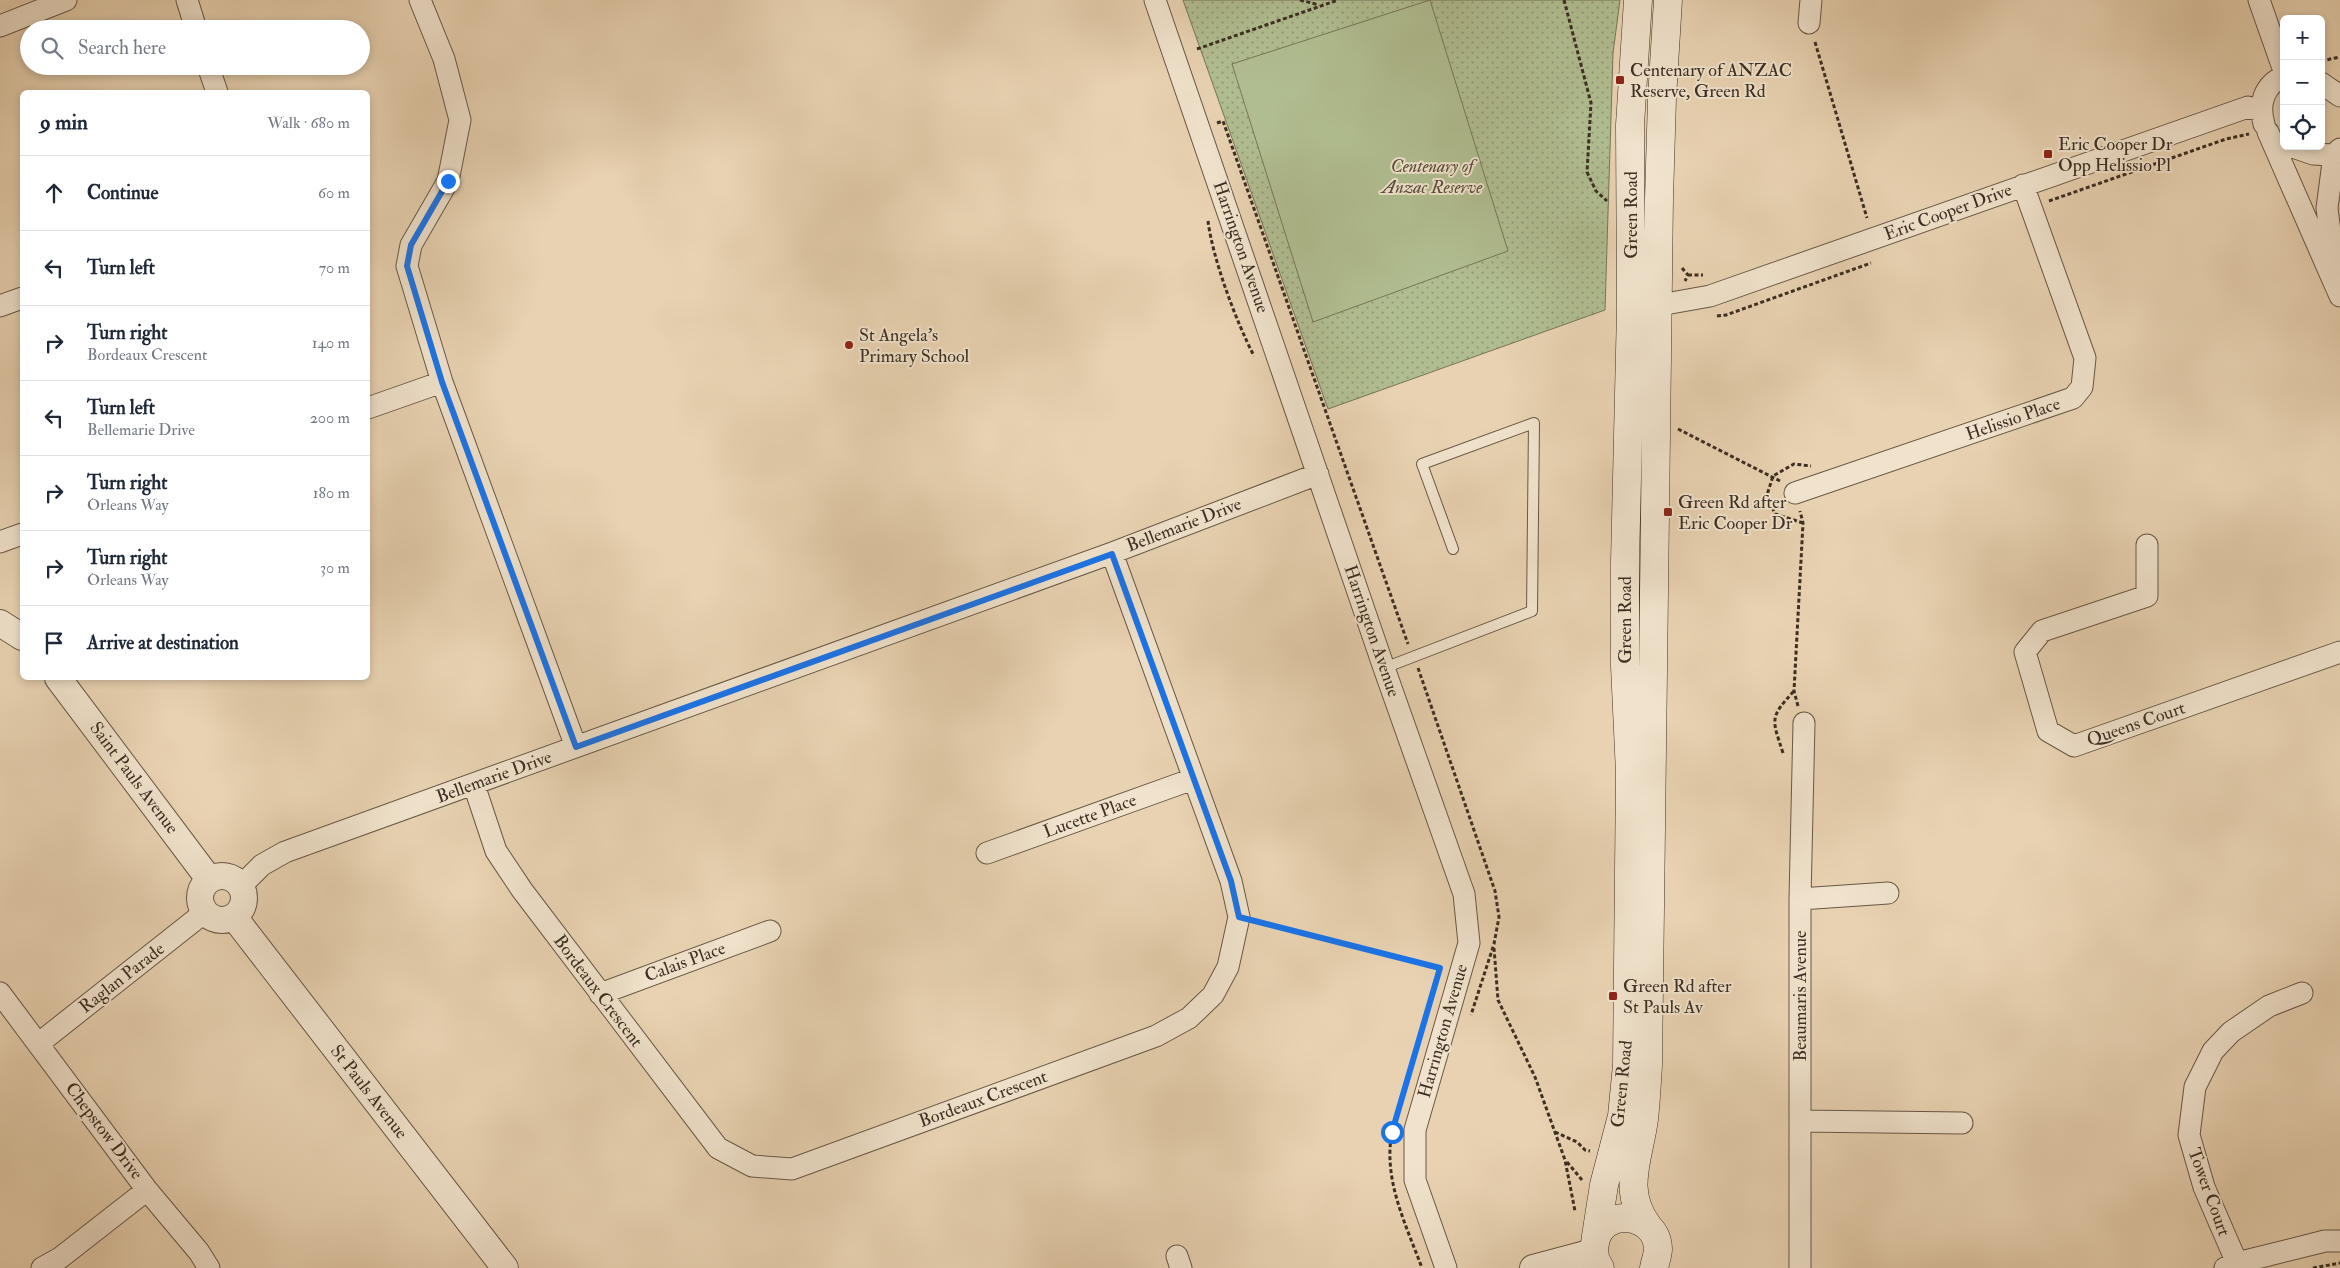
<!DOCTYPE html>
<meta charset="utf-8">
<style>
body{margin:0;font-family:"IM FELL Double Pica",serif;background:#f6f6f7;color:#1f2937}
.controls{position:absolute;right:15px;top:15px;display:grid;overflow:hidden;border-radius:8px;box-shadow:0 2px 8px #0003}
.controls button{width:45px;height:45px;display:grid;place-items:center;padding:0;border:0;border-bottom:1px solid #e0e1e3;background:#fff;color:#1f2937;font:25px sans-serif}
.stop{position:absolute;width:15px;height:15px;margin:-11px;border:4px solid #1a73e8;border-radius:50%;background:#fff}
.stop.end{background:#1a73e8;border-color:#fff;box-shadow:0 1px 5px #0008}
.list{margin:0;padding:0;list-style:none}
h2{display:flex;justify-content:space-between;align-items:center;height:65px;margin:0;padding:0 20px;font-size:21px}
h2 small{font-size:16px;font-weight:400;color:#747a83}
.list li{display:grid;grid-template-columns:32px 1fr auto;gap:15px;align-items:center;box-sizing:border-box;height:75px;padding:0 20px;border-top:1px solid #e0e1e3}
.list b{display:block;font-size:19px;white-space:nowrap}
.list p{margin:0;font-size:16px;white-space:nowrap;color:#747a83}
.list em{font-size:16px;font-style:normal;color:#747a83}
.icon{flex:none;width:28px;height:28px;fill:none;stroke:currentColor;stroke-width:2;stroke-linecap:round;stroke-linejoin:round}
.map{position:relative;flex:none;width:2340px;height:1268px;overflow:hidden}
.search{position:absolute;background:#fff;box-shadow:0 2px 8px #0003;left:20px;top:20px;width:350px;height:55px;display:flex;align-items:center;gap:12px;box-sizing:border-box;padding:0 18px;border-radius:28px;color:#747a83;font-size:19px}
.panel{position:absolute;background:#fff;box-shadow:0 2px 8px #0003;left:20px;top:90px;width:350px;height:590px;border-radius:8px}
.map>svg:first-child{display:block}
.grass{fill:url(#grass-dots);stroke:#76765a}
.garden{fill:#b0bd90;stroke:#76765a}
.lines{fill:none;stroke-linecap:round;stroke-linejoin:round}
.service-casing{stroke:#685846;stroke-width:12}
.minor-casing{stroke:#685846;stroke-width:23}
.tertiary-casing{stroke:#685846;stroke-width:28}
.secondary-casing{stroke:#3d2f23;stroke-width:29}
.path{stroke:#3d2f23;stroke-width:3;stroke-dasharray:4 2.5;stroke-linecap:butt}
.service{stroke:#f0e2cc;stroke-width:10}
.minor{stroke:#f0e2cc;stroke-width:21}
.tertiary{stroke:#f0e2cc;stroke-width:26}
.secondary{stroke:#f0e2cc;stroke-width:28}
.route{stroke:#1a73e8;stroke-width:6}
.poi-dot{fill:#8f2418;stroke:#f0e2cc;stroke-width:2}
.labels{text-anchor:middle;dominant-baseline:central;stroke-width:4;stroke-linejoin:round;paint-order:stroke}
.poi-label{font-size:18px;fill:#3d2f23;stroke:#f0e2cc;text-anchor:start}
.park-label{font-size:18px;font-style:italic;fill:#544b39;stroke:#f0e2cc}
.street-label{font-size:18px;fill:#3d2f23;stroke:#f0e2cc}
</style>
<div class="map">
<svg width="2340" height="1268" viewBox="0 0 2340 1268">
<defs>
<pattern id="grass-dots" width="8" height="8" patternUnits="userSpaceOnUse" patternTransform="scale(1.25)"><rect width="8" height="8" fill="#b0bd90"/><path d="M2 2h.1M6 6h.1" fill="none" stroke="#909a75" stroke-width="1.8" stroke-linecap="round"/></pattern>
</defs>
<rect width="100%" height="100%" fill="#e8d2b1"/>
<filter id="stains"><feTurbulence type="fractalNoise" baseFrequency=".004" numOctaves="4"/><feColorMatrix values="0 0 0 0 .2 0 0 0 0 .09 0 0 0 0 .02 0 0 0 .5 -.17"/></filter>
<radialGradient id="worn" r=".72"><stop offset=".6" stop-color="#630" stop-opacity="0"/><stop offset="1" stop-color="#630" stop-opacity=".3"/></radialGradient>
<path class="grass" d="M1183,0H1620L1613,53L1605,310L1328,409Z"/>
<path class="garden" d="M1430,0L1508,251L1313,322L1232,64Z"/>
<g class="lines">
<g class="service-casing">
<path id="service" d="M1384,668L1532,611L1534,423L1422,464L1453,549"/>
</g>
<g class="minor-casing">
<path id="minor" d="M187,0L196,29
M420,0L444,59L460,120L448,181L411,245L407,266L442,382L576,747
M1155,0L1384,668L1464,894L1469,943L1415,1130V1180L1446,1268
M2259,0L2284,71
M1809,23L1811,0
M0,26L66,0
M208,66L217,92
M2321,83L2340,96
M2264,124C2258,104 2264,85 2284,76
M2268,132L2340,296
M2290,146L2313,154L2334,155L2340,149
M2334,155L2327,208L2334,265
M0,306L22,298
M1643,308L1710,296L2248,107L2261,111
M368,408L442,382
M1795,493L2073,398L2082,387L2085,358L2023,185
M0,542L22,534
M2147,545V596L2042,631L2025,652L2048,731L2074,746L2340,652
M474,785L496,851L522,890L718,1148L752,1166L792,1169L1156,1036L1189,1018L1213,995L1228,967L1239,917L1231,881L1112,553
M987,853L1193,779
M241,886L262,865L285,852L1112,553L1318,474
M1800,899L1888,893
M0,993L147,1190L199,1252L209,1268
M600,994L770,931
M38,1044L205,912
M1800,1121L1962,1123
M1177,1256L1181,1268
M2237,1263L2204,1187L2189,1135L2195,1087L2213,1051L2231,1032L2269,1006L2302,993
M42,1268L60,1258L147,1190
M1800,1268V899L1804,723
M2225,1268L2237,1263L2325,1241H2340"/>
</g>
<g class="tertiary-casing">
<path id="tertiary" d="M0,623L22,637
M58,678L209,879
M200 898a22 22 0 1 1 44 0a22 22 0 1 1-44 0Z
M234,917L505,1268
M1533,1268L1593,1252"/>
</g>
<g class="secondary-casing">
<path id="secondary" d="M1648,1226C1621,1191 1639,1158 1644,1119C1646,1101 1647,1083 1648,1065L1659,199L1662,98L1668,0
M1596,1236L1604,1185L1622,1116L1627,1065L1630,773L1625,666V562L1631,310L1630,125L1638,0
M1600,1268C1594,1260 1593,1252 1595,1243C1601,1206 1657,1212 1658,1249C1658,1255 1655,1262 1654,1268"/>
</g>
<path class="path" d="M1300,0L1319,5
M1564,0L1591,103L1587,172L1596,191L1607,201
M1815,42L1867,218
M1197,49L1338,0
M2321,61L2340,57
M1217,123L1223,121L1408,644
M2049,201L2226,139L2249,134
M1208,221C1213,260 1236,321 1254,356
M1682,268L1688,275L1685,281
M1688,275H1703
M1717,316L1726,315L1871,263
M1678,429L1780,481
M1803,523L1775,514L1767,495L1773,476L1794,464L1811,466
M1418,668L1495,891L1499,917L1494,944L1471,1015
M1798,706L1794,691L1803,523L1800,511
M1783,753C1772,719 1769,718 1794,691
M1258,922L1440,968
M1494,948L1498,1000L1535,1077L1565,1160L1575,1211
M1407,1080L1432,992
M1394,1124C1380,1174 1405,1222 1422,1268
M1555,1132L1577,1142L1585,1150L1590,1151
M1567,1162L1582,1180
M2313,1268L2340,1263"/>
<use href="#service" class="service"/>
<use href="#minor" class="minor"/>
<use href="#tertiary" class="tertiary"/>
<use href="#secondary" class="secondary"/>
</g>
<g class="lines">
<path class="route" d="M448,181L411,245L407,266L442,382L576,747L1112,554L1231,881L1239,917L1440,968L1392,1132"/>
</g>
<g class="poi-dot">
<rect x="1615" y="75" width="10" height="10" rx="2.5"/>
<rect x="2043" y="149" width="10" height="10" rx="2.5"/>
<circle cx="849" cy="345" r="5"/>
<rect x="1663" y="507" width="10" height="10" rx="2.5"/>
<rect x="1608" y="991" width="10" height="10" rx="2.5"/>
</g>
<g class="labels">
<g class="poi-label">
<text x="1630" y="70">Centenary of ANZAC<tspan x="1630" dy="21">Reserve, Green Rd</tspan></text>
<text x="2058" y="144">Eric Cooper Dr<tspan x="2058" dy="21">Opp Helissio Pl</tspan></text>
<text x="859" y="335">St Angela's<tspan x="859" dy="21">Primary School</tspan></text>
<text x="1678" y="502">Green Rd after<tspan x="1678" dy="21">Eric Cooper Dr</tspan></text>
<text x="1623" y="986">Green Rd after<tspan x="1623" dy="21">St Pauls Av</tspan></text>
</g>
<g class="park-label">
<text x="1432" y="166">Centenary of<tspan x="1432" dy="21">Anzac Reserve</tspan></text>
</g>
<g class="street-label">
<text transform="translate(1948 212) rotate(-20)">Eric Cooper Drive</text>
<text transform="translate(1631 215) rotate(-90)">Green Road</text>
<text transform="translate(1241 247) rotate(71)">Harrington Avenue</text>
<text transform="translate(2013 419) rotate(-19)">Helissio Place</text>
<text transform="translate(1184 525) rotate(-21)">Bellemarie Drive</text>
<text transform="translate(1625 620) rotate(-90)">Green Road</text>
<text transform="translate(1372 631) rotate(71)">Harrington Avenue</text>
<text transform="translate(2136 724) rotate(-19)">Queens Court</text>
<text transform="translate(494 777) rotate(-20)">Bellemarie Drive</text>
<text transform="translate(134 778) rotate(53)">Saint Pauls Avenue</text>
<text transform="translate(1090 816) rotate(-20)">Lucette Place</text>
<text transform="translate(685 962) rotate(-20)">Calais Place</text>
<text transform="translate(122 978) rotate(-38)">Raglan Parade</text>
<text transform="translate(598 991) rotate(53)">Bordeaux Crescent</text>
<text transform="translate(1800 996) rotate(-90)">Beaumaris Avenue</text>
<text transform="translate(1443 1031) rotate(-74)">Harrington Avenue</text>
<text transform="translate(1622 1084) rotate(-84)">Green Road</text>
<text transform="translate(369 1092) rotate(52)">St Pauls Avenue</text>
<text transform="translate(983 1099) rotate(-20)">Bordeaux Crescent</text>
<text transform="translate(104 1131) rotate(53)">Chepstow Drive</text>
<text transform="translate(2209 1192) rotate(70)">Tower Court</text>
</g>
</g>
<rect width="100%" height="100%" filter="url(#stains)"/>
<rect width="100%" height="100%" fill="url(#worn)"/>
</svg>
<div class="controls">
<button>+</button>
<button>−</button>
<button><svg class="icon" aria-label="locate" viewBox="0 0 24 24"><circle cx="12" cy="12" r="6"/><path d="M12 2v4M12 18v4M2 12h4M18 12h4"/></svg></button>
</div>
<div class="stop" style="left:1392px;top:1132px"></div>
<div class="stop end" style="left:448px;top:181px"></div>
<div class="search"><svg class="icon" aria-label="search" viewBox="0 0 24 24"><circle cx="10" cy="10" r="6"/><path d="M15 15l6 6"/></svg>Search here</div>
<section class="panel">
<h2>9 min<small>Walk · 680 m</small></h2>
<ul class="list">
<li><svg class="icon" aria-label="ahead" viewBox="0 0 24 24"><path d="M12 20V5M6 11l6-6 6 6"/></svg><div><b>Continue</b></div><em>60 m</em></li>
<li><svg class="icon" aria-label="left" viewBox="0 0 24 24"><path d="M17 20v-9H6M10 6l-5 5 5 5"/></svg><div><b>Turn left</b></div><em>70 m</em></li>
<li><svg class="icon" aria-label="right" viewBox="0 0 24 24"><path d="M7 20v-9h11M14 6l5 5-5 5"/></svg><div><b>Turn right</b><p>Bordeaux Crescent</p></div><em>140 m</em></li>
<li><svg class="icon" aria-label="left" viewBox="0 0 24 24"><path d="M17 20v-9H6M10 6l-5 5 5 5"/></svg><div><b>Turn left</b><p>Bellemarie Drive</p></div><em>200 m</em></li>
<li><svg class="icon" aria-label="right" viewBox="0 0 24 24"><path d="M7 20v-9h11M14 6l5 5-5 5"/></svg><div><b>Turn right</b><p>Orleans Way</p></div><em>180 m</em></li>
<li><svg class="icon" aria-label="right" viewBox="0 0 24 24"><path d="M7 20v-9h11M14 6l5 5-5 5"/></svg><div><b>Turn right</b><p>Orleans Way</p></div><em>30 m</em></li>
<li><svg class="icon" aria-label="arrive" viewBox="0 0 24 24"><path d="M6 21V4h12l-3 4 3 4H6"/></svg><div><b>Arrive at destination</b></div></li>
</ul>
</section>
</div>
